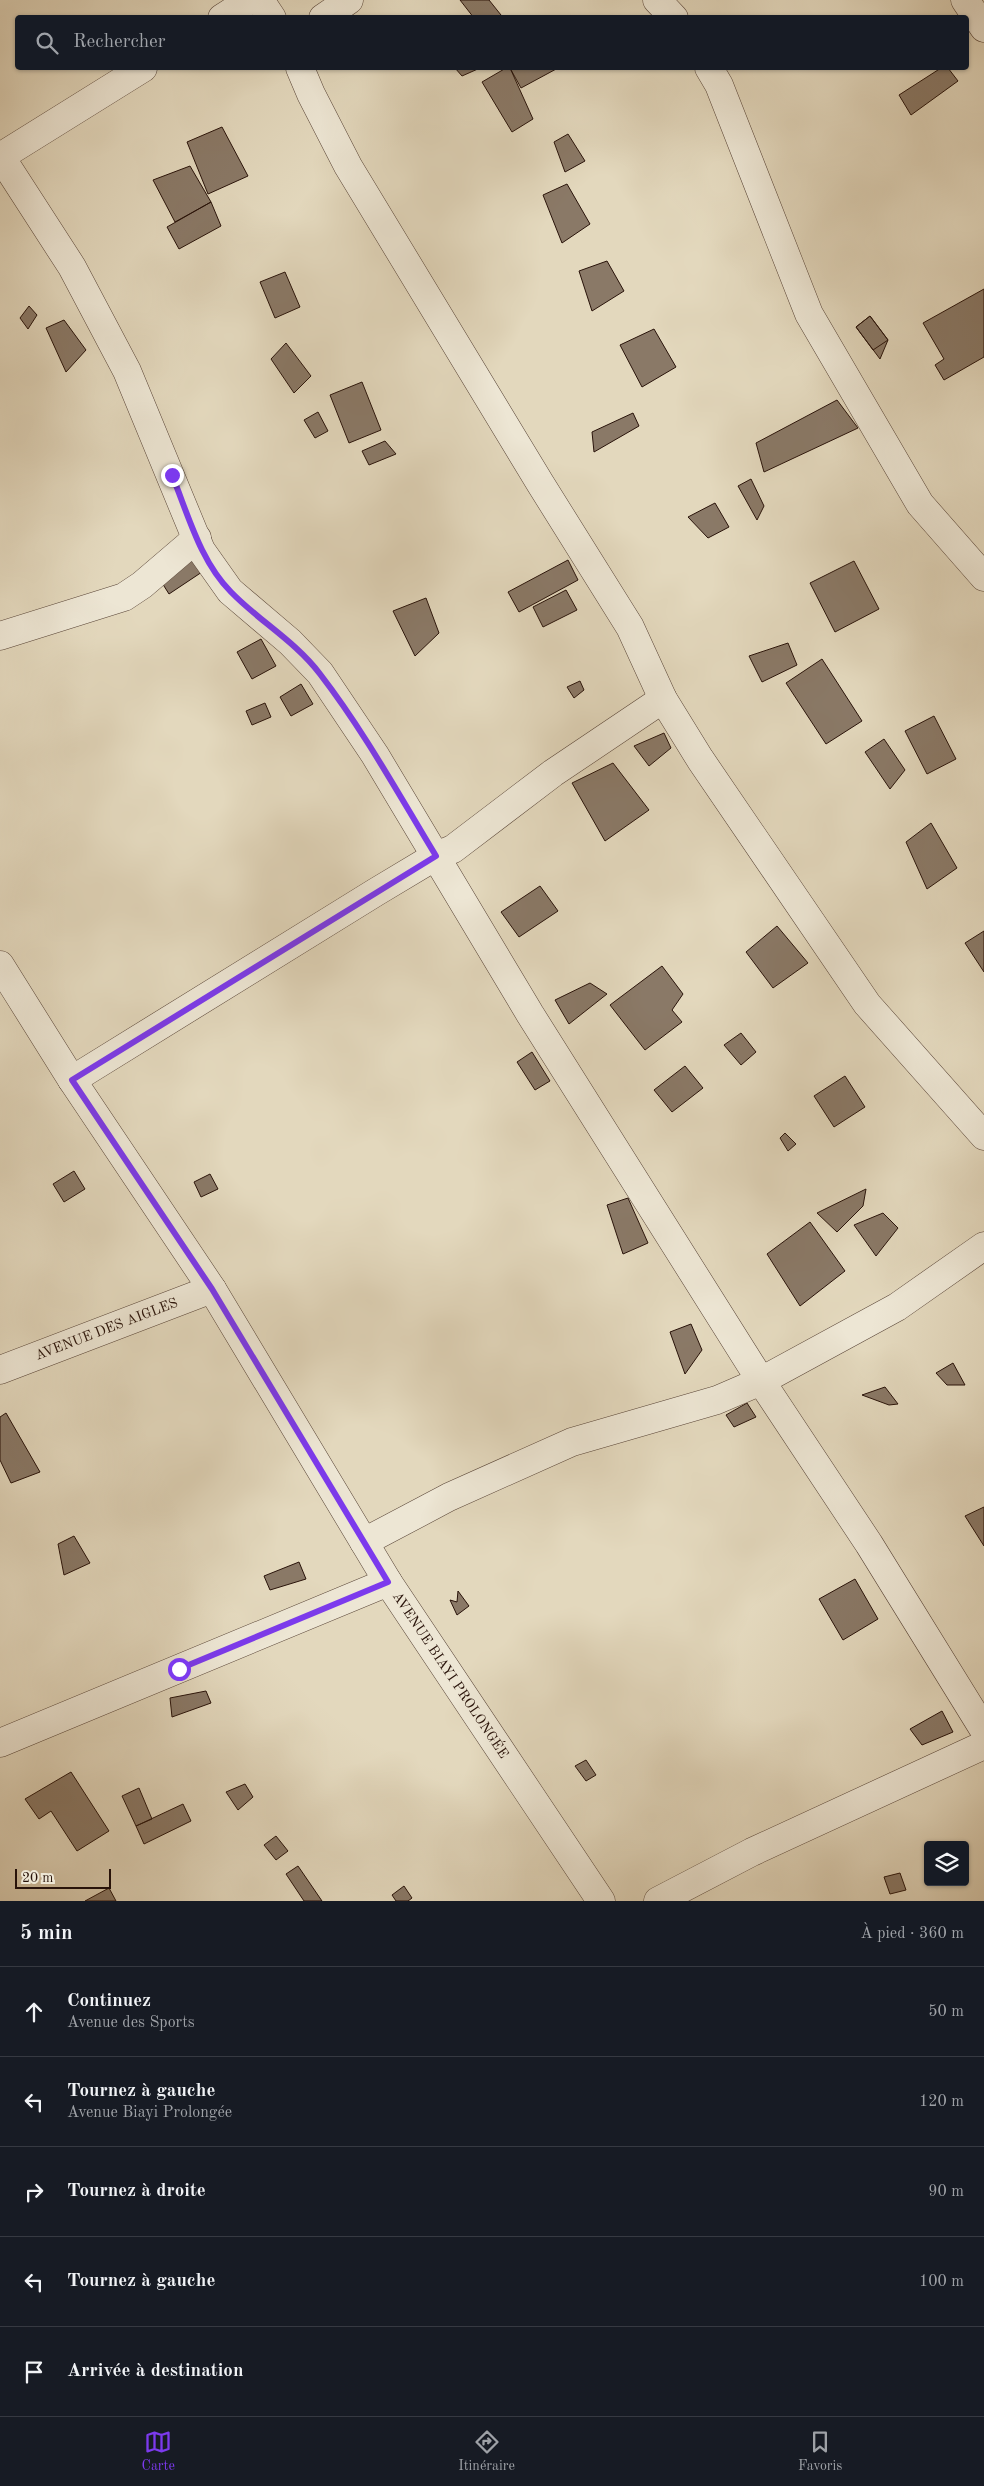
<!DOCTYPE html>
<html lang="fr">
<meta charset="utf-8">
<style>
body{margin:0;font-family:"Old Standard TT",serif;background:#242831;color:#f1f3f6}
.controls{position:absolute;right:15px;bottom:15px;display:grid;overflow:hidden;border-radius:5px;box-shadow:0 1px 4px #0004}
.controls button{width:45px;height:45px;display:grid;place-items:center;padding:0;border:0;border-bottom:1px solid #363941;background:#171b24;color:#f1f3f6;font:25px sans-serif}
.scale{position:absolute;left:15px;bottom:12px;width:96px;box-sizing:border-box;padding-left:5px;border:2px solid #29130a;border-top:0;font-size:14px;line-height:18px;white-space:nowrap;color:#29130a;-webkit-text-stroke:4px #ede6d4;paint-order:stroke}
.stop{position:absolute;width:15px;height:15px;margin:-11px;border:4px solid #7c3aed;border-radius:50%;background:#fff}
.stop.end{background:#7c3aed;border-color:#fff;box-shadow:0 1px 5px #0008}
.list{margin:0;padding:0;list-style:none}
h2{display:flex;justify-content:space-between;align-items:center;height:65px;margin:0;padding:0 20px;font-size:21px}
h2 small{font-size:16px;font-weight:400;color:#9ea1a6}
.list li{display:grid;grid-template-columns:32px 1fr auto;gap:15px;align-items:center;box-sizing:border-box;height:90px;padding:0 20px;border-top:1px solid #363941}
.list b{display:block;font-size:19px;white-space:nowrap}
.list p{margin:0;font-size:16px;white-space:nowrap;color:#9ea1a6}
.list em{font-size:16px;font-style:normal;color:#9ea1a6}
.icon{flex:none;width:28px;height:28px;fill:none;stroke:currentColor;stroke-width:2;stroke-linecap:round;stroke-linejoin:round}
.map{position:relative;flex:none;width:984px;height:1901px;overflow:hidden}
.search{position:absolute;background:#171b24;box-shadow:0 1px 4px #0004;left:15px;right:15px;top:15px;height:55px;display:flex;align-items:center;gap:12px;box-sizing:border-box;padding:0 18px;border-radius:5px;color:#9ea1a6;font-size:19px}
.sheet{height:515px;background:#171b24}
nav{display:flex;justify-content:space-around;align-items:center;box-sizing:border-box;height:70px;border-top:1px solid #363941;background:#171b24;font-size:14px;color:#9ea1a6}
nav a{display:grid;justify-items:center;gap:2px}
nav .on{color:#7c3aed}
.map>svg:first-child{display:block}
.building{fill:#8a7967;stroke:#29130a}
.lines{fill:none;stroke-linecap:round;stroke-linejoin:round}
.minor-casing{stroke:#584437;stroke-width:29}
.minor{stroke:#ede6d4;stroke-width:28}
.route{stroke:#7c3aed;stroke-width:6}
.labels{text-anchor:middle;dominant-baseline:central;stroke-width:4;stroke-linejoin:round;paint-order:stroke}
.street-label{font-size:14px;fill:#29130a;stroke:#ede6d4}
</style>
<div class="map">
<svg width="984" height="1901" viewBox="0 0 984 1901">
<rect width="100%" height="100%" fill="#e3d8bd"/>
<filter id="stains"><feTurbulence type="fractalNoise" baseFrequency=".004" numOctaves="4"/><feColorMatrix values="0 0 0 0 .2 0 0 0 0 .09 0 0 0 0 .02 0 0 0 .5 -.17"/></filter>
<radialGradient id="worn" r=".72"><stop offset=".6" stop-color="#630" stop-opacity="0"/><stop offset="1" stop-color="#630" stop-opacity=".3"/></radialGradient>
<path class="building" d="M460,0H489L501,15L497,18H474Z
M455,68H480L462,76Z
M506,68H510L533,119L512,132L482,82Z
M510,68H558L521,88Z
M941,68H948L958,81L911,115L899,95Z
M222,127L248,176L208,194L187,142Z
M568,134L585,161L565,172L554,142Z
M190,166L211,202L175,222L153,180Z
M567,184L590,224L562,243L543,195Z
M211,202L221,226L179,249L167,227Z
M607,261L624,291L592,311L579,271Z
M285,272L300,307L275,318L260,282Z
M984,289V357L944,380L935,365L944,359L923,323Z
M29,306L37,315L28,329L20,318Z
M870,316L888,340L873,350L856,327Z
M870,316L888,340L880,359L856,327Z
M64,320L86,350L66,372L46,328Z
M654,329L676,367L642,387L620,345Z
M286,343L311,376L294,393L271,359Z
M362,382L381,430L349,443L330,395Z
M837,400L858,428L764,472L756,443Z
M318,412L328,431L315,438L304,420Z
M633,413L639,426L594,452L592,432Z
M385,441L396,454L369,465L362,451Z
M751,479L764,506L757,520L738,486Z
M715,503L729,527L708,538L688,517Z
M193,558L202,572L169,594L159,578Z
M568,560L578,580L519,612L508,592Z
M854,561L879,609L835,632L810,583Z
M566,590L577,610L543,627L533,607Z
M426,598L439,633L415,656L393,611Z
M261,639L276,666L252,679L237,652Z
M788,643L797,665L762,682L749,656Z
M822,659L862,721L826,744L786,683Z
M580,681L584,690L574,698L567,687Z
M301,684L313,704L291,716L280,697Z
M265,703L271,717L252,725L246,711Z
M934,716L956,759L927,774L905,731Z
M664,733L671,748L649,766L634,746Z
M884,739L905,770L890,789L865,752Z
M613,763L649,810L605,841L572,783Z
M931,823L957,868L927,889L906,842Z
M540,886L558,911L519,937L501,912Z
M777,926L808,963L773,988L746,952Z
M984,931V972L965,943Z
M662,966L683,994L672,1010L682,1022L645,1050L610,1005Z
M590,983L607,994L569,1024L555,1000Z
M741,1033L756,1052L741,1065L724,1045Z
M532,1052L550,1081L535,1090L517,1062Z
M685,1066L703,1088L672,1112L654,1090Z
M845,1076L865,1107L834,1127L814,1096Z
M785,1133L796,1144L788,1151L780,1138Z
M74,1171L85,1189L64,1202L53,1184Z
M210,1174L218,1189L201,1197L194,1182Z
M866,1189L863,1206L837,1232L817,1213Z
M628,1198L648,1243L623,1254L607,1205Z
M883,1213L898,1228L876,1256L854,1225Z
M810,1222L845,1271L800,1306L767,1254Z
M691,1324L702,1350L685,1374L670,1332Z
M953,1363L965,1385H947L936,1373Z
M885,1387L898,1404L889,1405L862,1395Z
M747,1403L756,1417L734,1427L726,1415Z
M6,1413L40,1472L11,1483L0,1460V1417Z
M984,1507V1546L965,1516Z
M74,1536L90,1563L64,1575L58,1544Z
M299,1562L306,1579L270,1590L264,1576Z
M855,1579L878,1619L843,1640L819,1599Z
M458,1591L469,1606L457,1615L450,1600L457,1602Z
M206,1691L211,1703L172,1717L170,1698Z
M942,1711L953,1732L922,1745L910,1729Z
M586,1760L596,1775L586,1781L575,1766Z
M71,1772L109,1831L77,1851L51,1811L39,1819L25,1799Z
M245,1784L253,1797L238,1810L226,1792Z
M139,1788L152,1819L136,1826L122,1796Z
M183,1804L191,1821L144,1844L136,1826Z
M276,1836L288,1851L276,1860L264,1845Z
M298,1866L322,1901H304L286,1874Z
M900,1873L906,1890L890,1894L884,1877Z
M404,1886L412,1898L408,1901H396L392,1895Z
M109,1888L116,1901H85Z"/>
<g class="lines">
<g class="minor-casing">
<g id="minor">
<path d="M260,0L272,18"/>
<path d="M657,0L674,18"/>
<path d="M965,0L984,28"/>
<path d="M222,18L250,0"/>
<path d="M323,18L349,0"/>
<path d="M300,68L311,94L348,166L540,483L630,627L663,699L700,759L867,1004L984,1136"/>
<path d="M709,68L719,85L809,314L920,504L984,577"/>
<path d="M0,157L143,68"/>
<path d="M1,157L72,267L127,371L201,550L230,591L290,642L320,673L375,755L530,1014L761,1381L869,1544L984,1730"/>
<path d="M0,636L124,597L142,585L197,538"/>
<path id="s1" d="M0,965L72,1080L212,1289L388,1582L601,1901"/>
<path d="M72,1080L376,892L436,856L453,849L553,773L663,699"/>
<path id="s2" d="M0,1370L212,1289"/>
<path d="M364,1542L449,1497L572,1442L717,1400L761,1381L897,1307L984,1246"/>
<path d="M0,1743L388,1582"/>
<path d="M658,1901L752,1852L984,1745"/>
</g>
</g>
<use href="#minor" class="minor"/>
</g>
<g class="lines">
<path class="route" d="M172,475C188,514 200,561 231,592C259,621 295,641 320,674C364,731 399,795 436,856L72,1080L212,1289L388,1582L179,1669"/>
</g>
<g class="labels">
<g class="street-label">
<text stroke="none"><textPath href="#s2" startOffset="114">AVENUE DES AIGLES</textPath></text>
<text stroke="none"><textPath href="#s1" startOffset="841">AVENUE BIAYI PROLONGÉE</textPath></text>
</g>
</g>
<rect width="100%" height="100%" filter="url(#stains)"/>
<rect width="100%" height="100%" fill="url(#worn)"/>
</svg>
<div class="controls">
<button><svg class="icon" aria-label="layers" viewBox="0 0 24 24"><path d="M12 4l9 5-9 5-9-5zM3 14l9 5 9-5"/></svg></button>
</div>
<div class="scale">20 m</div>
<div class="stop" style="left:179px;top:1669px"></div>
<div class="stop end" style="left:172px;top:475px"></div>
<div class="search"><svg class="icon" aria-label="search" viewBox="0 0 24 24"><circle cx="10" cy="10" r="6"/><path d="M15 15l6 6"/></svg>Rechercher</div>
</div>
<section class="sheet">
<h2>5 min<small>À pied · 360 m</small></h2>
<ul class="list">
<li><svg class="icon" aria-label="ahead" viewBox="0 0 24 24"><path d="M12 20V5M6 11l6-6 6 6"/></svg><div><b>Continuez</b><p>Avenue des Sports</p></div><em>50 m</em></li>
<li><svg class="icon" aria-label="left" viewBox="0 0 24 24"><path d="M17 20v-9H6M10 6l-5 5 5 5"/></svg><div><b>Tournez à gauche</b><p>Avenue Biayi Prolongée</p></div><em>120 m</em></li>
<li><svg class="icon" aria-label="right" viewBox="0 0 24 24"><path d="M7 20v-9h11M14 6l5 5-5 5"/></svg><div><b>Tournez à droite</b></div><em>90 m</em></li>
<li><svg class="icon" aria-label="left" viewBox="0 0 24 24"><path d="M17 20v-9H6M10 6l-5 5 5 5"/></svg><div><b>Tournez à gauche</b></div><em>100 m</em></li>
<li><svg class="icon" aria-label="arrive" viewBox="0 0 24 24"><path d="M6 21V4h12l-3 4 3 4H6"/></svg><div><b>Arrivée à destination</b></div></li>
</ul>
</section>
<nav>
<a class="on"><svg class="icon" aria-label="map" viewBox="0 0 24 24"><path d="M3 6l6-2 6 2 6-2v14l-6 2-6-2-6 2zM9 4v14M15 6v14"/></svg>Carte</a>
<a><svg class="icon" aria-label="directions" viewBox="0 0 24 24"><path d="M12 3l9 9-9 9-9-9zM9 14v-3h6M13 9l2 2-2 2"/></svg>Itinéraire</a>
<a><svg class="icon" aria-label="saved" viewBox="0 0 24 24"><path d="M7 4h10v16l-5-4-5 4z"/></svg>Favoris</a>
</nav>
